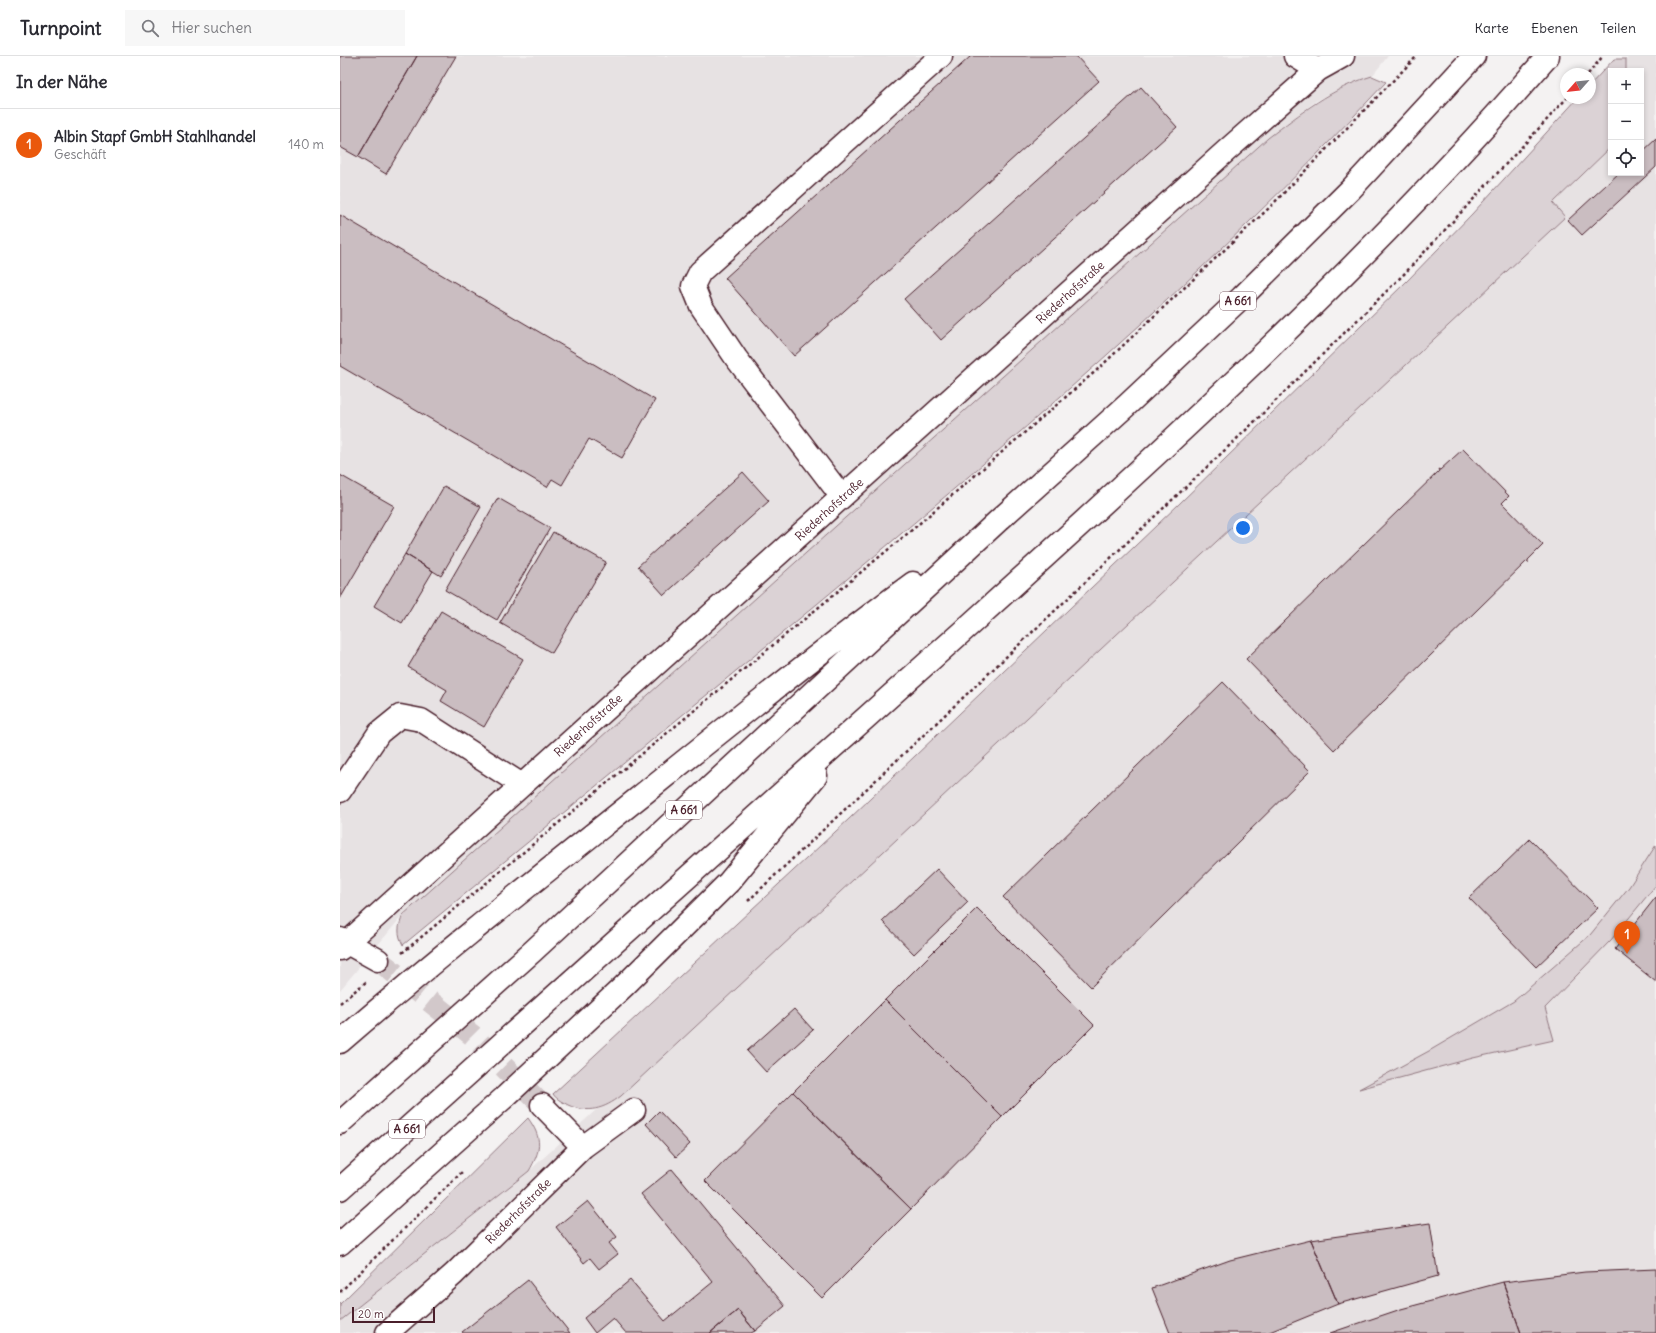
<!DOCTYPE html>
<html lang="de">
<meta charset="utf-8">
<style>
body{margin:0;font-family:Delius,sans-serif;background:#f7f7f7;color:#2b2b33}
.controls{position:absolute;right:12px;top:12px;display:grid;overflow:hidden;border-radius:0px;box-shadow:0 2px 6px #0003}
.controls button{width:36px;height:36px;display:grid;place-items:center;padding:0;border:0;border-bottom:1px solid #e1e1e2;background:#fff;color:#2b2b33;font:20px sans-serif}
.compass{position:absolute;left:1220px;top:12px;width:36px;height:36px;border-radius:50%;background:#fff;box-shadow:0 2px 6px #0003;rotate:243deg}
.scale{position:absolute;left:12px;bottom:10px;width:83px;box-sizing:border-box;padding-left:4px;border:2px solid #4a1f2b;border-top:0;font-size:11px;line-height:14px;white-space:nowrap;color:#4a1f2b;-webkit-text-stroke:3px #fff;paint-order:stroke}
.you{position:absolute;left:903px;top:472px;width:14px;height:14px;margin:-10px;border:3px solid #fff;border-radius:50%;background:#1a73e8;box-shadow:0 0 0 6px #1a73e833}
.badge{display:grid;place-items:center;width:26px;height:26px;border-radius:50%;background:#ea580c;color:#fff;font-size:13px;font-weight:700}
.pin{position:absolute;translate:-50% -33px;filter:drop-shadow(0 1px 2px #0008)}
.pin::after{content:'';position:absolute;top:21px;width:14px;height:12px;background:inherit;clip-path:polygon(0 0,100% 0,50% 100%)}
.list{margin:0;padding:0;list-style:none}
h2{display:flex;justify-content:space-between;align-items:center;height:52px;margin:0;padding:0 16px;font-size:17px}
h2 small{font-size:13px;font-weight:400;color:#7c7c81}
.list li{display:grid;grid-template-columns:26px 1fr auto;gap:12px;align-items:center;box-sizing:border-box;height:72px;padding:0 16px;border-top:1px solid #e1e1e2}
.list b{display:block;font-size:15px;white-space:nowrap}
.list p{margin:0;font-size:13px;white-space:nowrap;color:#7c7c81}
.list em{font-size:13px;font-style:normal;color:#7c7c81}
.icon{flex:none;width:22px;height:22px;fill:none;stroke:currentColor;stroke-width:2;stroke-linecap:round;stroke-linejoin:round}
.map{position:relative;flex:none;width:1316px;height:1277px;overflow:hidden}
header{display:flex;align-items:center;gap:24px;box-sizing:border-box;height:56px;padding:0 20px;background:#fff;border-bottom:1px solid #e1e1e2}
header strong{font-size:19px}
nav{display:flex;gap:22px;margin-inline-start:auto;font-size:14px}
.search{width:280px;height:36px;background:#f7f7f7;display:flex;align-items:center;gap:10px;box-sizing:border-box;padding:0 14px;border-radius:0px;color:#7c7c81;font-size:15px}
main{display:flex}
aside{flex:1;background:#fff}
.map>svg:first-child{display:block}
.built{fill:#e7e2e3}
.green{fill:#dbd2d5;stroke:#927880}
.building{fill:#cabdc1;stroke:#4a1f2b}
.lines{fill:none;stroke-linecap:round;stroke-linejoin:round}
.minor-tunnel{stroke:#d2c8ca;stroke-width:22;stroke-dasharray:22 11;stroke-linecap:butt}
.minor-casing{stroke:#4a1f2b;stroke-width:25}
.highway-casing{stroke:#4a1f2b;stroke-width:25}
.path{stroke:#4a1f2b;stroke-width:2.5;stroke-dasharray:3 3;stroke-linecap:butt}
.minor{stroke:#fff;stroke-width:22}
.highway{stroke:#fff;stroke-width:22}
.labels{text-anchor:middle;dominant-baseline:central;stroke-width:4;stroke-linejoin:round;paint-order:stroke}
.shield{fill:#fff;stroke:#80626b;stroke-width:1}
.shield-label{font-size:11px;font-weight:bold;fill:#4a1f2b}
.street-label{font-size:12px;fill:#4a1f2b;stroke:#fff}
</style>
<header>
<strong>Turnpoint</strong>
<div class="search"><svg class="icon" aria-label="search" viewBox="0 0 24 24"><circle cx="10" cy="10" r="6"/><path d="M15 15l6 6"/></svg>Hier suchen</div>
<nav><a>Karte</a><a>Ebenen</a><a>Teilen</a></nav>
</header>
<main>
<aside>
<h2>In der Nähe<small></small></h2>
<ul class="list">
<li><span class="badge">1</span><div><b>Albin Stapf GmbH Stahlhandel</b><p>Geschäft</p></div><em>140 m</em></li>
</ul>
</aside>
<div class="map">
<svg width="1316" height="1277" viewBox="0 0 1316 1277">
<rect width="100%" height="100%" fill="#f4f2f2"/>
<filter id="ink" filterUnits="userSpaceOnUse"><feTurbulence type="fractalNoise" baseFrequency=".025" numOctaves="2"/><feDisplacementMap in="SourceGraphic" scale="8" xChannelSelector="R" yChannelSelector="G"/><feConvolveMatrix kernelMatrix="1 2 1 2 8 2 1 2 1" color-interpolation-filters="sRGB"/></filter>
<g filter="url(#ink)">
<path class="built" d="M0,0H1048L1032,20L1012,26L976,45L928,82L63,859L0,934Z
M1289,0H1316V1277H0V1265L189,1115L257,1053L261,1052L1224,160L1213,147L1271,91V117H1301V15H1286V3Z"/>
<path class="green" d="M1274,3H1286V15H1271V91L1213,147L1225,161L281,1040C264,1053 248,1058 228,1049C223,1046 217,1044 213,1038L509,763L839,448L1067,225L1132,158L1238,42H1250V29Z
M1032,20L1046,26C865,221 663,394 459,563C327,672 195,780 63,889C57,877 58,871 63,859L928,82C961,57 992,32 1032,20Z
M1316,789V829L1271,884L1205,952L1214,984L1133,1002L1019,1033L1089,995L1174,945L1250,879L1289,831Z
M188,1062C203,1083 201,1094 189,1115L0,1265V1248Z"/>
<path class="building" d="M0,0H77L18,101L0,91Z
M77,0H116L46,118L18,101Z
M631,0H736L759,25L454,300L385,222Z
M801,31L837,71L601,284L564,243Z
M1316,83V111L1242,179L1228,164L1279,117H1301V97Z
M0,159L315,344L282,402L249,383L222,429L212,423L207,431L0,310Z
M1123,393L1169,440L1162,447L1203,489L1188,504V507L1187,505L994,694L906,603L1099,415L1098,413L1100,414Z
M403,416L429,445L324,539L298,510Z
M0,419L54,450L0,543Z
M104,430L141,451L101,520L65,498Z
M158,442L210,472L157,564L105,534Z
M213,476L266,506L212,597L160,567Z
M65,498L93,515L62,567L34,550Z
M101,555L183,603L144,671L101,645L107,634L68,611Z
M883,626L970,715L751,931L663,841Z
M1190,783L1258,852L1196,911L1129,842Z
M597,813L628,846L574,898L542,865Z
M1316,841V926L1275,893Z
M637,852L754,969L662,1061L545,944Z
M545,944L662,1061L571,1153L453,1036Z
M454,953L473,974L426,1016L407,995Z
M453,1036L571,1153L482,1242L365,1125Z
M319,1055L350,1088L336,1101L306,1068Z
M332,1113L445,1250L415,1275L398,1254L370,1277H286L273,1262L255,1277L244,1262L290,1224L325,1265L373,1226L301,1138Z
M248,1145L277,1181L269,1187L278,1198L259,1213L250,1202L244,1207L216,1171Z
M1090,1167L1098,1220L998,1248L971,1184Z
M971,1184L998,1248L927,1277H830L812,1232L890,1204Z
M1316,1213V1277H1181L1163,1226L1245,1216Z
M188,1224L230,1277H123L122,1276Z
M1163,1226L1181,1277H990L1061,1253Z
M398,1254L415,1275L411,1277H370Z"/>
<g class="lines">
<path class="minor-tunnel" d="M38,904L132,979L202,1049"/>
<g class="minor-casing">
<path id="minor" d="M955,0L978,14
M502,441L396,302L361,250L353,230L360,216L601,0
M0,735L39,677L60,660L81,664L182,729
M0,883L38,904
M0,893L886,95L978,14L1003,0
M202,1049L243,1091L294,1054
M47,1277L114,1218L243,1091"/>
</g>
<g class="highway-casing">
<path id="highway" d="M0,986C97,902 197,823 297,743C388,670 479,596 573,527
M0,1067L193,895L659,464L786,350L902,241L1011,133L1134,0
M0,1133C210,943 422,756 633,566C832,386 1032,204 1208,0
M0,1188L166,1040L284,930L389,826L476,720"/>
</g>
<path class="path" d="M1248,18L1263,0
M408,845L905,375L1065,217L1227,42
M62,897L573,473L757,314L929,152L1077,0
M0,947L26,926
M0,1236L124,1114"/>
<use href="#minor" class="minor"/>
<use href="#highway" class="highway"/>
</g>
</g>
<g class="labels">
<g class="shield">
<rect x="880" y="236" width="36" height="18" rx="3"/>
<rect x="326" y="745" width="36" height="18" rx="3"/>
<rect x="49" y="1064" width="36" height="18" rx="3"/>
</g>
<g class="shield-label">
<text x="898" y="245">A 661</text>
<text x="344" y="754">A 661</text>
<text x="67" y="1073">A 661</text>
</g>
<g class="street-label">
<text transform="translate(730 236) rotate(-42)">Riederhofstraße</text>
<text transform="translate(489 453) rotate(-42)">Riederhofstraße</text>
<text transform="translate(248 669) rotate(-42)">Riederhofstraße</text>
<text transform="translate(178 1155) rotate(-45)">Riederhofstraße</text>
</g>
</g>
</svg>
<div class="controls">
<button>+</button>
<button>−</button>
<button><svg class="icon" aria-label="locate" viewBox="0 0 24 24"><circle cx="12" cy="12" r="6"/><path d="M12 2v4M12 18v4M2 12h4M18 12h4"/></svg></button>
</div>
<svg class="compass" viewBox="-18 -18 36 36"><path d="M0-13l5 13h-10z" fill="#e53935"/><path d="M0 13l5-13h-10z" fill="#7c7c81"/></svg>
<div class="scale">20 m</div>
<div class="you"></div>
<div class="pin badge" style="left:1287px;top:898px">1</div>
</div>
</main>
